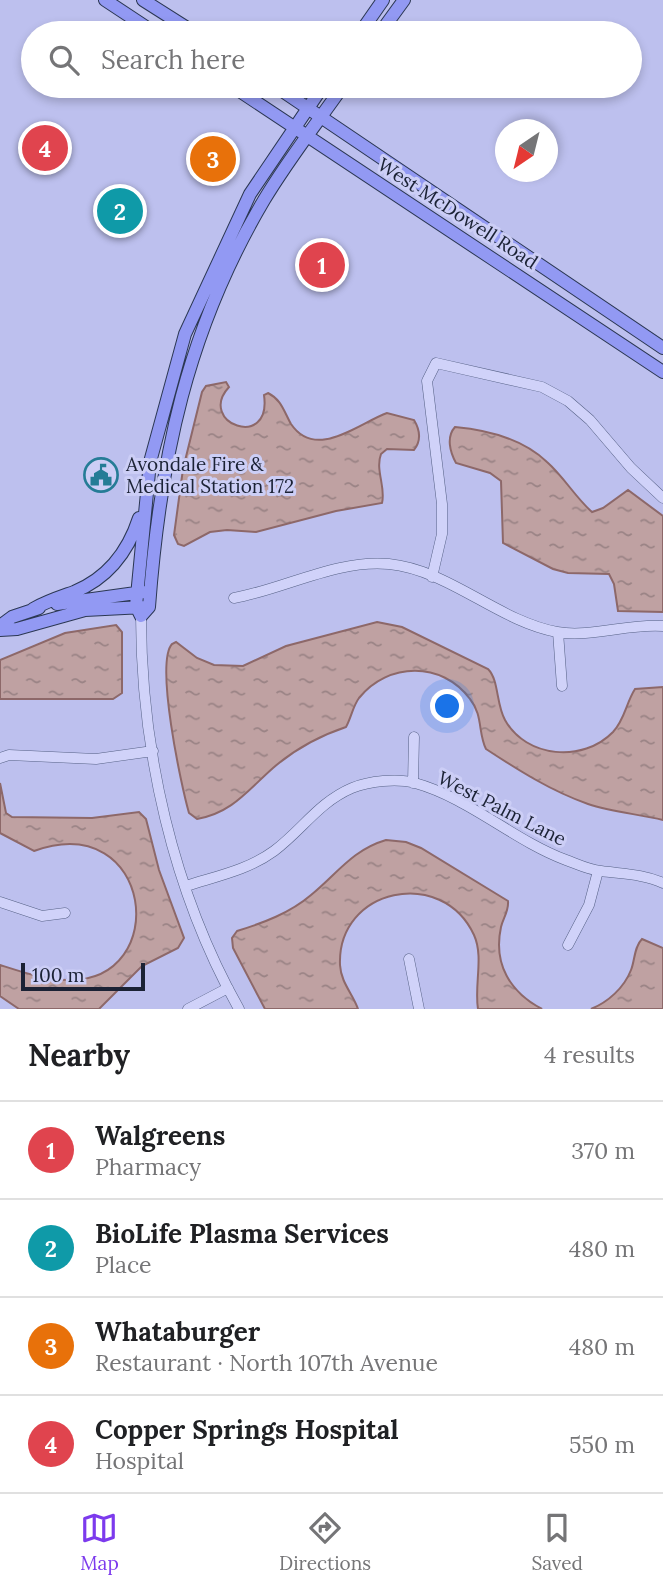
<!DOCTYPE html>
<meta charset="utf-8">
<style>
body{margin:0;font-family:Lora,serif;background:#f2f2f2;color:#202124}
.compass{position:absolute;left:495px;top:119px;width:63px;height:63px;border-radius:50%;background:#fff;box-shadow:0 4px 10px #0003;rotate:215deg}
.scale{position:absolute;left:21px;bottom:18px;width:124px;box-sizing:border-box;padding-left:7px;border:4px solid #1b2235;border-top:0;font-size:19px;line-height:24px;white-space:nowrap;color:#1b2235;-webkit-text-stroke:5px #cccef6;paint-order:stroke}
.you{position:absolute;left:448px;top:707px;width:24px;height:24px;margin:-18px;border:5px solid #fff;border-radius:50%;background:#1a73e8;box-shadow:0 0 0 10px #1a73e833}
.badge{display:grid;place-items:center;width:46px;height:46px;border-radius:50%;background:#7c3aed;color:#fff;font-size:23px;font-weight:700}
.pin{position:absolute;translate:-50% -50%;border:4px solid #fff;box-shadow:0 2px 7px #0006}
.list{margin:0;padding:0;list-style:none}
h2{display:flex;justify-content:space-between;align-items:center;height:91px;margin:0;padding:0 28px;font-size:30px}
h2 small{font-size:23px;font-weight:400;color:#757577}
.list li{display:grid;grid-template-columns:46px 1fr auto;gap:21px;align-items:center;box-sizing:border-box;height:98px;padding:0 28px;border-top:2px solid #e0e0e0}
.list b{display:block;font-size:26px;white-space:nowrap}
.list p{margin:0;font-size:23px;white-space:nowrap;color:#757577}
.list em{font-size:23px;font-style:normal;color:#757577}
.icon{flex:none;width:38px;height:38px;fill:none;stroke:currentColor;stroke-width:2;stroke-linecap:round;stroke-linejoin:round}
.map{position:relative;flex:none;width:663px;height:1009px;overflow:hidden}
.search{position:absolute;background:#fff;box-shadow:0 4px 10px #0003;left:21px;right:21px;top:21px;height:77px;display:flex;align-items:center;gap:18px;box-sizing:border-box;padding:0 24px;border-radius:38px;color:#757577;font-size:26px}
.sheet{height:483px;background:#fff}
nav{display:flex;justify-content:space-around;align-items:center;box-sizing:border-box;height:98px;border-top:2px solid #e0e0e0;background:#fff;font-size:19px;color:#757577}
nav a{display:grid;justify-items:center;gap:4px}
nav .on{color:#7c3aed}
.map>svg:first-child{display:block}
.water{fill:url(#water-ripples);stroke:#8d6869;stroke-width:2}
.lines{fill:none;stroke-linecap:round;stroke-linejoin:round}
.minor-casing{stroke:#566186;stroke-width:11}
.major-casing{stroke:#2b3753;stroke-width:14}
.minor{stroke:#d0d2f9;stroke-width:10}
.major{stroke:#9299f3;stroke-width:12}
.labels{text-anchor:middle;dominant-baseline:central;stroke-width:6;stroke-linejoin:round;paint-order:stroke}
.street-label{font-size:19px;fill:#1b2235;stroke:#cccef6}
.poi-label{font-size:19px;fill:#1b2235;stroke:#cccef6;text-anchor:start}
</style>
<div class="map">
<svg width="663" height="1009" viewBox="0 0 663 1009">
<defs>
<pattern id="water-ripples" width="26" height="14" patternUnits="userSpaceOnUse" patternTransform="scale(1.75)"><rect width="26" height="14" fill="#bfa1a2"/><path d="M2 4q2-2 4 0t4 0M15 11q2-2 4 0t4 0" fill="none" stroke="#9a8385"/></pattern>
</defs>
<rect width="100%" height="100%" fill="#bdc0ee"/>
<path class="water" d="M226,382L229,387C196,423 272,451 264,395L268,393C282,400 284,412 291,424C316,461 359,423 387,413L414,420C420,430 421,441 414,450L387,449L381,454C375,470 386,487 382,503L336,511L256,532L227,530L210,532L184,546L178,544L174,535L183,469L202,392L206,386Z
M455,427C488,430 523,439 547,462C564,477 575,497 592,512L603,508L628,490L663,516V612L618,611L614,584L609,574L568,573L553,569L503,543L501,481L490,473L456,463C450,452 446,437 455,427Z
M377,622L402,627L488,669C499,680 496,704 505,720C526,758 583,763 613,732C625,719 626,703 635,689L663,687V820C638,814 612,812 588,804C551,791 518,770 486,749C478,733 483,715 470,699C442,661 388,662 359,698C353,706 351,718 346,727C319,736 295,749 273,768C248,790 232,813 197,819L189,813C181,785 155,663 172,644L176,642L197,658L214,665L243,666L286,646Z
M116,625L122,632V693L113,699H0V660L65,633Z
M0,783L6,813L12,817L92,818L139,812L146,819L159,870L184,938L178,948L142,966L99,1009H19L0,996V965C22,972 45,980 68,980C173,982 153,808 34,851L0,833Z
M386,840L406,842L421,848L508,901C509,911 503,918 501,927C493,964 510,992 542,1009H478C474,985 484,957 474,935C442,866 337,888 340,965C341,983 353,994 358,1009H265L233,948L232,938L237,931C263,923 290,913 311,895C337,874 352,850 386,840Z
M642,939L663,948V1009H591C608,1002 624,988 631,970C635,960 634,947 642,939Z"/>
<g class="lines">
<g class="minor-casing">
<path id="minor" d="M432,577L442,534V504L427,381L436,363L542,387L568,401L590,420L631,468L663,498
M234,598C284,589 337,559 389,564C449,570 498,621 557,632C591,638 629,623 663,626
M141,616C141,750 173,892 239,1009
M558,632L562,686
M0,758L9,755L96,759L153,751
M413,783L414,737
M186,886C217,876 248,870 274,851C302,830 319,802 352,788C369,781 397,778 415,783C469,798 513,840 566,860C577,864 589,870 601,871C622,874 644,874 663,883
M0,902L42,916L65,913
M568,945L589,905L598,871
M409,959L419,1009
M188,1009L228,988"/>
</g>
<g class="major-casing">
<path id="major" d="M105,0L155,33
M143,0L195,33
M360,33L383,0
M380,33L404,0
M232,86L663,372
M275,86L663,348
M323,86L250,194L185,334L150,462L136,606L141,616L149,607C160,459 187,330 264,200C288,160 317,123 343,86
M57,604L143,592
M33,609C47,601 60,597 74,592C108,578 128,552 139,518
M0,626L12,617L39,608
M0,630L17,629L85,610L144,607"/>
</g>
<use href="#minor" class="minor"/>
<use href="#major" class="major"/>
</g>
<defs>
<g id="civic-ring" transform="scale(1.75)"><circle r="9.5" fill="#cccef6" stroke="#257c96" stroke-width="1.5"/><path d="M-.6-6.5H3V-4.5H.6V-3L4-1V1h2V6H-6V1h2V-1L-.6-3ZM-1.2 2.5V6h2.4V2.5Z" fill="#257c96"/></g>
</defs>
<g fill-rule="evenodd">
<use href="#civic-ring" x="101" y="475"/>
</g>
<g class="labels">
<g class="street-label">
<text transform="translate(458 213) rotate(33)">West McDowell Road</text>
<text transform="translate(502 808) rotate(27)">West Palm Lane</text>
</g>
<g class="poi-label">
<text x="126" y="464">Avondale Fire &amp;<tspan x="126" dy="22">Medical Station 172</tspan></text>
</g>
</g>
</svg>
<svg class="compass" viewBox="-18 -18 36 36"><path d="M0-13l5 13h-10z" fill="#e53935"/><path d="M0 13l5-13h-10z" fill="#757577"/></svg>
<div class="scale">100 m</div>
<div class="you"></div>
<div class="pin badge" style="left:322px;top:265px;background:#e0444e">1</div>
<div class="pin badge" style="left:120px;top:211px;background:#0f9aa8">2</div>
<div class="pin badge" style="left:213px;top:159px;background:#e8710a">3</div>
<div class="pin badge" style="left:45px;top:148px;background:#e0444e">4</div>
<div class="search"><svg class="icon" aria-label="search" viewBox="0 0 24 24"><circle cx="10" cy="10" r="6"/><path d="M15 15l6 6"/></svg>Search here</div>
</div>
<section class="sheet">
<h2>Nearby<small>4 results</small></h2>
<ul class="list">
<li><span class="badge" style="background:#e0444e">1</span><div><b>Walgreens</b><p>Pharmacy</p></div><em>370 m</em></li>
<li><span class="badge" style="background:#0f9aa8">2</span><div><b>BioLife Plasma Services</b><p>Place</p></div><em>480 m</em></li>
<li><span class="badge" style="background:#e8710a">3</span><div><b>Whataburger</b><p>Restaurant · North 107th Avenue</p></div><em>480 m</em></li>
<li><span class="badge" style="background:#e0444e">4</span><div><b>Copper Springs Hospital</b><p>Hospital</p></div><em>550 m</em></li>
</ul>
</section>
<nav>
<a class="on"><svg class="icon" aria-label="map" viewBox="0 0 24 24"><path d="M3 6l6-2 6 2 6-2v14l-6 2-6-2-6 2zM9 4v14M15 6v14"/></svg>Map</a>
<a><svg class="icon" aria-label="directions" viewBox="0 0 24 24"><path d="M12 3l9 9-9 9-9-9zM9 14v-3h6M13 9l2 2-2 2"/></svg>Directions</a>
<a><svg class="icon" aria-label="saved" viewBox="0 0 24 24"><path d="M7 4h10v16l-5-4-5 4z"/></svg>Saved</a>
</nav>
